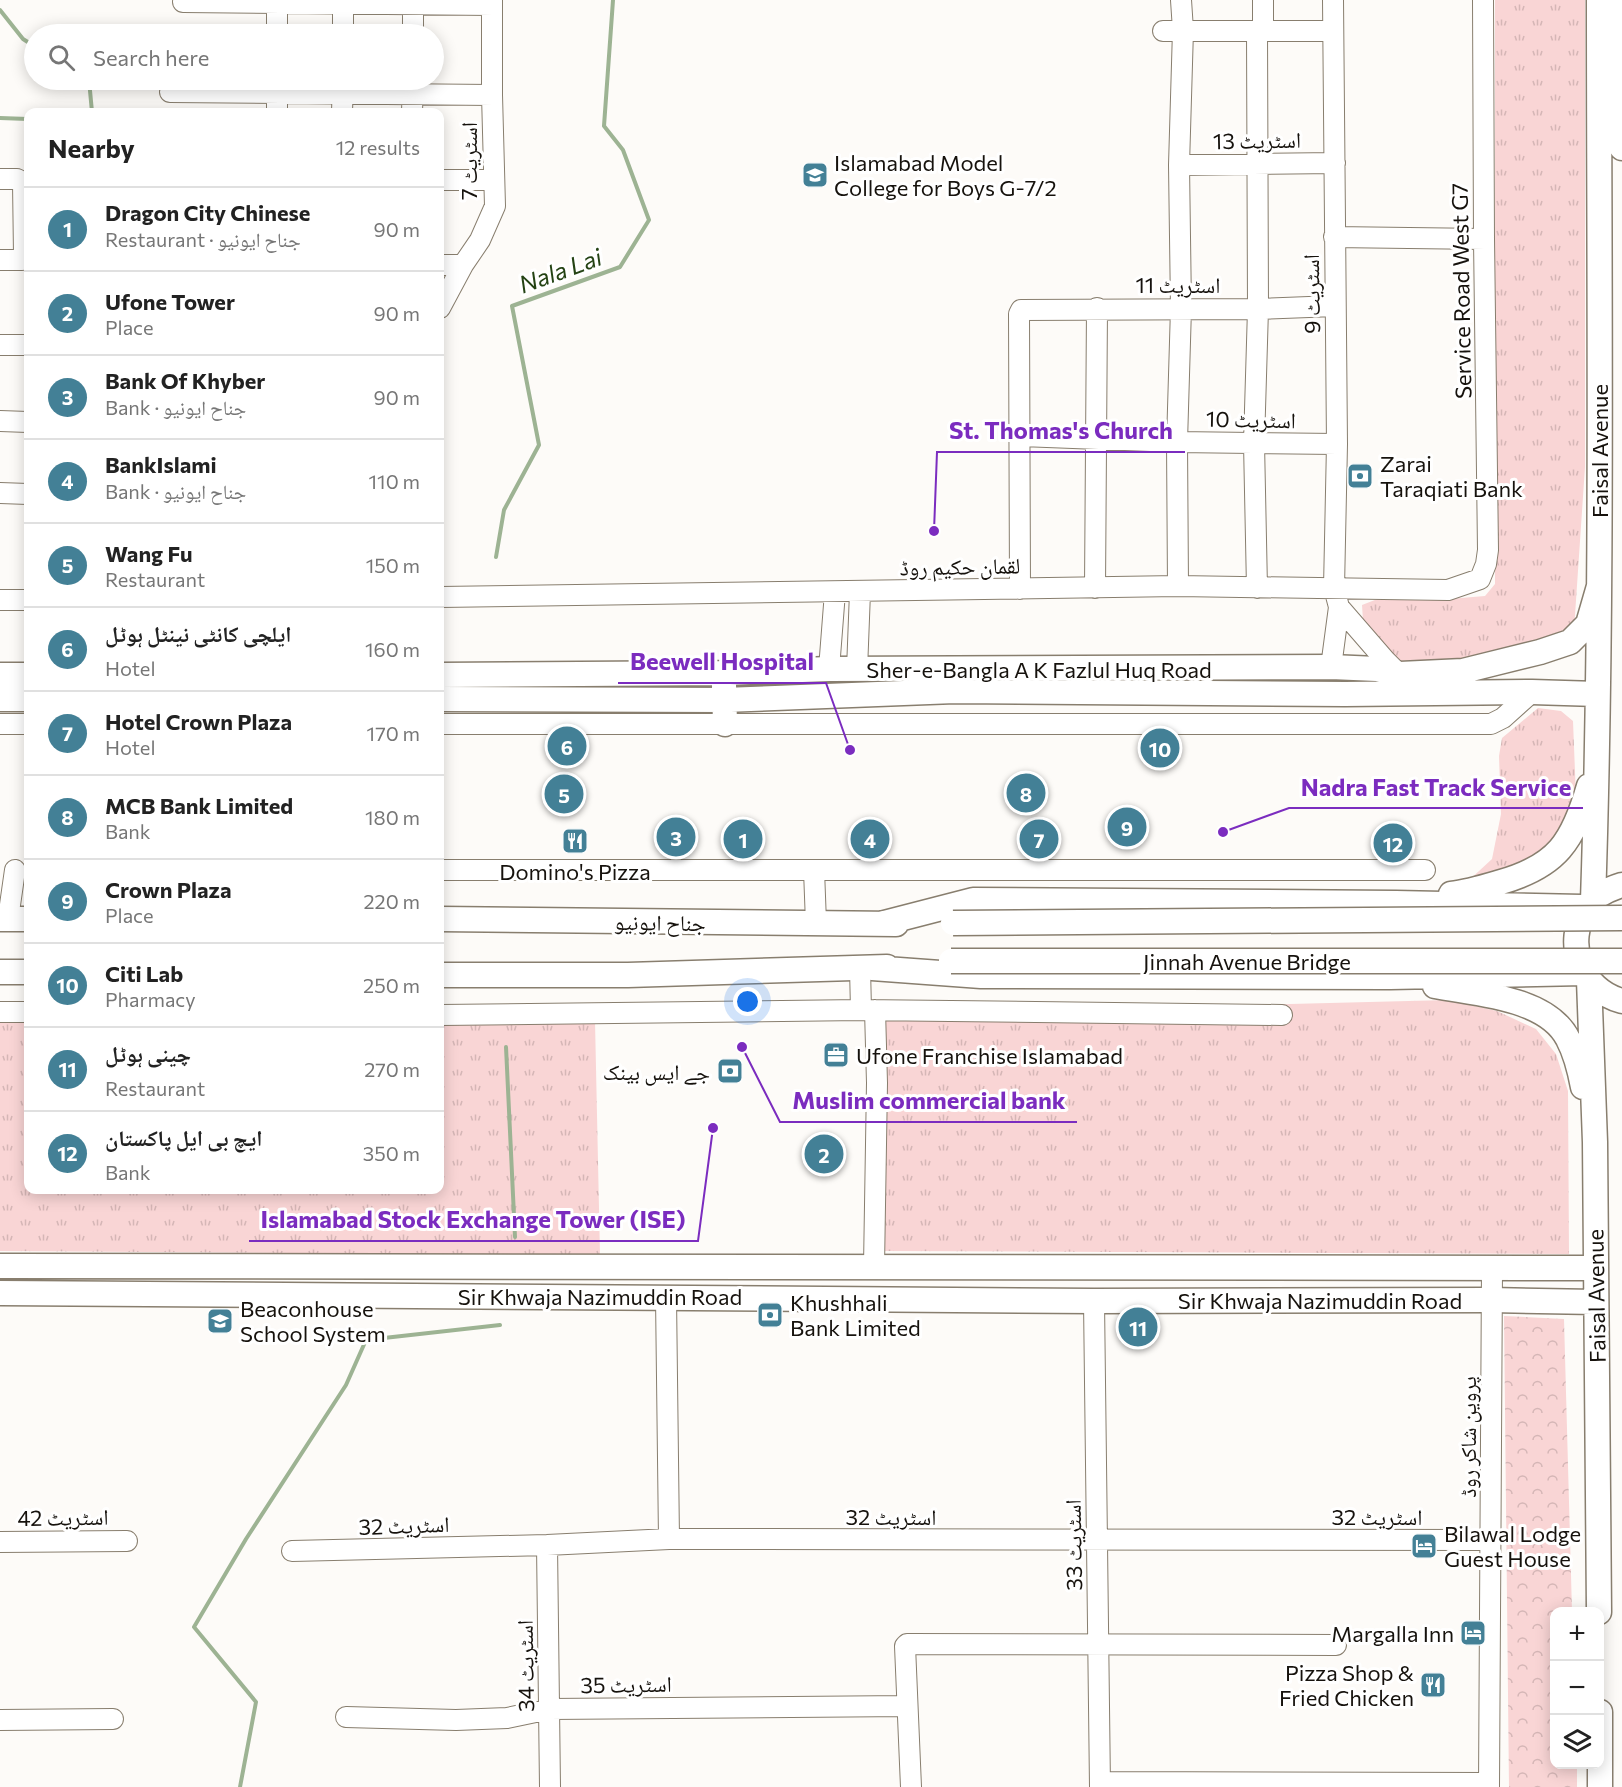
<!DOCTYPE html>
<meta charset="utf-8">
<style>
body{margin:0;font-family:Commissioner,"Noto Naskh Arabic",sans-serif;background:#f6f6f6;color:#222}
.controls{position:absolute;right:18px;bottom:18px;display:grid;overflow:hidden;border-radius:12px;box-shadow:0 3px 15px #0003}
.controls button{width:54px;height:54px;display:grid;place-items:center;padding:0;border:0;border-bottom:2px solid #e0e0e0;background:#fff;color:#222;font:30px sans-serif}
.you{position:absolute;left:748px;top:1002px;width:21px;height:21px;margin:-15px;border:4px solid #fff;border-radius:50%;background:#1a73e8;box-shadow:0 0 0 9px #1a73e833}
.badge{display:grid;place-items:center;width:39px;height:39px;border-radius:50%;background:#438096;color:#fff;font-size:20px;font-weight:700}
.pin{position:absolute;translate:-50% -50%;border:3px solid #fff;box-shadow:0 2px 6px #0006}
.list{margin:0;padding:0;list-style:none}
h2{display:flex;justify-content:space-between;align-items:center;height:78px;margin:0;padding:0 24px;font-size:26px}
h2 small{font-size:20px;font-weight:400;color:#767676}
.list li{display:grid;grid-template-columns:39px 1fr auto;gap:18px;align-items:center;box-sizing:border-box;height:84px;padding:0 24px;border-top:2px solid #e0e0e0}
.list b{display:block;font-size:22px;white-space:nowrap}
.list p{margin:0;font-size:20px;white-space:nowrap;color:#767676}
.list em{font-size:20px;font-style:normal;color:#767676}
.icon{flex:none;width:33px;height:33px;fill:none;stroke:currentColor;stroke-width:2;stroke-linecap:round;stroke-linejoin:round}
.map{position:relative;flex:none;width:1622px;height:1787px;overflow:hidden}
.search{position:absolute;background:#fff;box-shadow:0 3px 15px #0003;left:24px;top:24px;width:420px;height:66px;display:flex;align-items:center;gap:15px;box-sizing:border-box;padding:0 21px;border-radius:33px;color:#767676;font-size:22px}
.panel{position:absolute;background:#fff;box-shadow:0 3px 15px #0003;left:24px;top:108px;width:420px;height:1086px;border-radius:12px}
.map>svg:first-child{display:block}
.grass{fill:url(#grass-tufts)}
.park{fill:url(#park-crowns)}
.lines{fill:none;stroke-linecap:round;stroke-linejoin:round}
.stream{stroke:#9db393;stroke-width:4}
.minor-casing{stroke:#887e6e;stroke-width:22}
.major-casing{stroke:#887e6e;stroke-width:27}
.minor{stroke:#fff;stroke-width:20}
.major{stroke:#fff;stroke-width:24}
.major-bridge-casing{stroke:#887e6e;stroke-width:27;stroke-linecap:butt}
.major-bridge{stroke:#fff;stroke-width:24}
.labels{text-anchor:middle;dominant-baseline:central;stroke-width:6;stroke-linejoin:round;paint-order:stroke}
.street-label{font-size:22px;fill:#16120d;stroke:#fff}
.poi-label{font-size:22px;fill:#16120d;stroke:#fff;text-anchor:start}
.water-label{font-size:24px;font-style:italic;fill:#244314;stroke:#fff}
.leader{fill:none;stroke:#7b2cbf;stroke-width:2}
.callout-dot{fill:#7b2cbf;stroke:#fff;stroke-width:2}
.callout-label{font-size:24px;text-anchor:middle;font-weight:bold;fill:#7b2cbf;stroke:#fff;stroke-width:6;stroke-linejoin:round;paint-order:stroke}
</style>
<div class="map">
<svg width="1622" height="1787" viewBox="0 0 1622 1787">
<defs>
<pattern id="grass-tufts" width="24" height="20" patternUnits="userSpaceOnUse" patternTransform="scale(1.5)"><rect width="24" height="20" fill="#f9d5d5"/><path d="M3 7l-1-3M5 7V3M7 7l1-3M15 17l-1-3M17 17v-4M19 17l1-3" fill="none" stroke="#d5b6b6"/></pattern>
<pattern id="park-crowns" width="20" height="18" patternUnits="userSpaceOnUse" patternTransform="scale(1.5)"><rect width="20" height="18" fill="#f9d5d5"/><path d="M2 6a3 3 0 1 1 6 0M12 15a3 3 0 1 1 6 0" fill="none" stroke="#d5b6b6"/></pattern>
</defs>
<rect width="100%" height="100%" fill="#fdfbf8"/>
<path class="grass" d="M1495,0H1585V467L1574,630L1445,667L1385,660L1364,636L1362,605L1380,598L1449,599L1485,596L1495,584Z
M1538,708L1561,711L1573,721L1576,797L1558,847L1514,877L1466,883L1492,859L1501,814L1499,756L1502,738Z
M1448,1000L1497,1011L1536,1029L1556,1054L1568,1091L1569,1254L885,1251L881,1014Z
M440,1021H595L600,1255L0,1251V1022H28V1190H440Z"/>
<path class="park" d="M1504,1316L1564,1319L1572,1611L1554,1612V1764L1577,1765V1787H1509Z"/>
<g class="lines">
<path class="stream" d="M0,10L23,39L34,46
M89,80L92,112
M0,118L28,119
M496,557L504,510L539,445L512,306L620,267L649,220L623,150L604,126L613,0
M506,1047L515,1237
M240,1787L256,1702L194,1627L246,1539L346,1385L366,1340L500,1325"/>
<g class="minor-casing">
<path id="minor" d="M1263,0V31
M183,2L492,5
M1163,31H1333
M1257,31L1258,309L1254,443L1257,588
M277,34V3
M343,34V0
M413,34V0
M170,92L492,95
M277,112V82
M342,112L343,80
M412,112L413,80
M1179,165L1335,163
M0,179H17L23,182L24,255L22,260H0
M440,180H494
M1334,237L1484,239
M440,265H463
M440,308L463,265L480,240L495,206L492,95V0
M0,345H28
M0,421L28,422
M1021,436L1177,442L1337,444
M0,493L28,494
M1178,586L1177,442L1181,308L1179,165L1183,30L1181,0
M1095,588L1097,308
M1020,589L1019,314L1021,310L1258,309L1335,306
M440,597L1178,586L1448,590L1480,579L1486,564L1488,550L1484,239L1483,0
M0,600H28
M1339,607L1385,660L1401,676
M1331,667L1339,607L1334,588L1337,444L1333,0
M829,669L835,592
M857,670L860,592
M0,724H28
M440,724H1491L1503,718L1532,692
M440,870H1425
M814,870L816,923
M8,919L15,870
M860,968L861,1010
M0,1012H28
M440,1015L861,1010L1282,1015
M874,1266L877,1083L875,1010
M666,1297L669,1539
M1094,1301C1095,1463 1099,1625 1100,1787
M0,1542L127,1541
M547,1545L550,1787
M292,1551L547,1545L669,1539L1490,1540
M346,1717L456,1720L507,1718L550,1709L907,1706
M0,1720L113,1719
M1100,1782L1489,1783
M911,1787L905,1646L907,1644L1336,1645
M1489,1787L1492,1268"/>
</g>
<g class="major-casing">
<path id="major" d="M1622,0V148
M0,675H28
M440,675L723,673L829,669L1331,667L1377,669L1400,674L1463,671L1540,652L1570,642L1588,624L1599,586
M724,685L725,724
M0,699H28
M440,699L724,700L955,691L1345,694L1532,692L1597,694
M1622,885C1609,889 1595,895 1587,907C1563,943 1581,990 1622,1001
M1451,894C1468,892 1484,887 1501,882C1557,866 1573,842 1589,786
M1593,901C1603,601 1599,300 1599,0
M0,919H28
M440,919L896,924
M880,924L973,900L1396,903L1582,907
M872,968L981,976L1390,977L1584,973
M0,972H28
M440,975H628L887,967
M1589,980L1595,1142L1599,1612
M1435,986C1475,994 1547,997 1568,1039C1576,1054 1580,1071 1583,1087
M0,1266L1595,1268
M0,1293L1094,1301L1491,1300L1596,1302
M1600,1712V1787"/>
</g>
<use href="#minor" class="minor"/>
<use href="#major" class="major"/>
<g class="major-bridge-casing">
<path id="major-bridge" d="M953,923L1622,918
M951,961H1622"/>
</g>
<use href="#major-bridge" class="major-bridge"/>
</g>
<defs>
<g id="university-square" transform="scale(1.35)"><rect x="-9" y="-9" width="18" height="18" rx="4" fill="#438096" stroke="#fff"/><path d="M0-5L7-2L0 1L-7-2ZM-4 1L0 2.5L4 1V4Q0 6-4 4Z" fill="#fff"/></g>
<g id="bank-square" transform="scale(1.35)"><rect x="-9" y="-9" width="18" height="18" rx="4" fill="#438096" stroke="#fff"/><path d="M-6-4H6V4H-6ZM0-2.3a2.3 2.3 0 1 0 0 4.6a2.3 2.3 0 1 0 0-4.6Z" fill="#fff"/></g>
<g id="restaurant-square" transform="scale(1.35)"><rect x="-9" y="-9" width="18" height="18" rx="4" fill="#438096" stroke="#fff"/><path d="M-5-6h1v4h1v-4h1v4h1v-4h1v5L-1.5 .5V6h-2V.5L-5-1ZM5-6V6H3V1.5H1.5Q1.5-4 5-6Z" fill="#fff"/></g>
<g id="office-square" transform="scale(1.35)"><rect x="-9" y="-9" width="18" height="18" rx="4" fill="#438096" stroke="#fff"/><path d="M-6-3h4V-5.5h4V-3h4V5H-6ZM-1-4.5V-3h2v-1.5ZM-6 0V1H6V0Z" fill="#fff"/></g>
<g id="school-square" transform="scale(1.35)"><rect x="-9" y="-9" width="18" height="18" rx="4" fill="#438096" stroke="#fff"/><path d="M0-5L7-2L0 1L-7-2ZM-4 1L0 2.5L4 1V4Q0 6-4 4Z" fill="#fff"/></g>
<g id="hotel-square" transform="scale(1.35)"><rect x="-9" y="-9" width="18" height="18" rx="4" fill="#438096" stroke="#fff"/><path d="M-6-4.5h1.5V1H6V5H4.5V3h-9V5H-6ZM-4 0a1.8 1.8 0 1 1 3.6 0ZM.5 0V-2.5h3Q6-2.5 6 0Z" fill="#fff"/></g>
</defs>
<g fill-rule="evenodd">
<use href="#university-square" x="815" y="175"/>
<use href="#bank-square" x="1360" y="476"/>
<use href="#restaurant-square" x="575" y="841"/>
<use href="#office-square" x="836" y="1055"/>
<use href="#bank-square" x="730" y="1071"/>
<use href="#bank-square" x="770" y="1315"/>
<use href="#school-square" x="220" y="1321"/>
<use href="#hotel-square" x="1424" y="1546"/>
<use href="#hotel-square" x="1473" y="1633"/>
<use href="#restaurant-square" x="1433" y="1685"/>
</g>
<g class="labels">
<g class="street-label">
<text transform="translate(1257 140) rotate(-1)">اسٹریٹ 13</text>
<text transform="translate(468 161) rotate(-90)">اسٹریٹ 7</text>
<text x="1178" y="284">اسٹریٹ 11</text>
<text transform="translate(1461 291) rotate(-91)">Service Road West G7</text>
<text transform="translate(1311 294) rotate(-91)">اسٹریٹ 9</text>
<text transform="translate(1251 419) rotate(1)">اسٹریٹ 10</text>
<text transform="translate(1599 451) rotate(-90)">Faisal Avenue</text>
<text transform="translate(960 566) rotate(-1)">لقمان حکیم روڈ</text>
<text x="1039" y="669">Sher-e-Bangla A K Fazlul Huq Road</text>
<text transform="translate(660 922) rotate(1)">جناح ایونیو</text>
<text x="1247" y="961">Jinnah Avenue Bridge</text>
<text x="600" y="1296">Sir Khwaja Nazimuddin Road</text>
<text transform="translate(1596 1296) rotate(-91)">Faisal Avenue</text>
<text x="1320" y="1300">Sir Khwaja Nazimuddin Road</text>
<text transform="translate(1467 1437) rotate(-90)">پروین شاکر روڈ</text>
<text x="891" y="1516">اسٹریٹ 32</text>
<text x="1377" y="1516">اسٹریٹ 32</text>
<text transform="translate(63 1517) rotate(-1)">اسٹریٹ 42</text>
<text transform="translate(404 1525) rotate(-2)">اسٹریٹ 32</text>
<text transform="translate(1073 1545) rotate(-91)">اسٹریٹ 33</text>
<text transform="translate(525 1666) rotate(-91)">اسٹریٹ 34</text>
<text transform="translate(626 1684) rotate(-1)">اسٹریٹ 35</text>
</g>
<g class="poi-label">
<text x="834" y="162">Islamabad Model<tspan x="834" dy="25">College for Boys G-7/2</tspan></text>
<text x="1380" y="463">Zarai<tspan x="1380" dy="25">Taraqiati Bank</tspan></text>
<text x="575" y="871" text-anchor="middle">Domino's Pizza</text>
<text x="856" y="1055">Ufone Franchise Islamabad</text>
<text x="710" y="1071" text-anchor="end">جے ایس بینک</text>
<text x="790" y="1302">Khushhali<tspan x="790" dy="25">Bank Limited</tspan></text>
<text x="240" y="1308">Beaconhouse<tspan x="240" dy="25">School System</tspan></text>
<text x="1444" y="1533">Bilawal Lodge<tspan x="1444" dy="25">Guest House</tspan></text>
<text x="1454" y="1633" text-anchor="end">Margalla Inn</text>
<text x="1414" y="1672" text-anchor="end">Pizza Shop &amp;<tspan x="1414" dy="25">Fried Chicken</tspan></text>
</g>
<g class="water-label">
<text transform="translate(560 270) rotate(-20)">Nala Lai</text>
</g>
</g>
<path class="leader" d="M934 531L937 452H1185M850 750L826 683H618M1223 832L1289 808H1583M742 1047L780 1122H1077M713 1128L698 1241H249"/>
<g class="callout-dot">
<circle cx="934" cy="531" r="6"/>
<circle cx="850" cy="750" r="6"/>
<circle cx="1223" cy="832" r="6"/>
<circle cx="742" cy="1047" r="6"/>
<circle cx="713" cy="1128" r="6"/>
</g>
<g class="callout-label">
<text x="1061" y="439">St. Thomas's Church</text>
<text x="722" y="670">Beewell Hospital</text>
<text x="1436" y="796">Nadra Fast Track Service</text>
<text x="929" y="1109">Muslim commercial bank</text>
<text x="473" y="1228">Islamabad Stock Exchange Tower (ISE)</text>
</g>
</svg>
<div class="controls">
<button>+</button>
<button>−</button>
<button><svg class="icon" aria-label="layers" viewBox="0 0 24 24"><path d="M12 4l9 5-9 5-9-5zM3 14l9 5 9-5"/></svg></button>
</div>
<div class="you"></div>
<div class="pin badge" style="left:743px;top:839px">1</div>
<div class="pin badge" style="left:824px;top:1154px">2</div>
<div class="pin badge" style="left:676px;top:837px">3</div>
<div class="pin badge" style="left:870px;top:839px">4</div>
<div class="pin badge" style="left:564px;top:794px">5</div>
<div class="pin badge" style="left:567px;top:746px">6</div>
<div class="pin badge" style="left:1039px;top:839px">7</div>
<div class="pin badge" style="left:1026px;top:793px">8</div>
<div class="pin badge" style="left:1127px;top:827px">9</div>
<div class="pin badge" style="left:1160px;top:748px">10</div>
<div class="pin badge" style="left:1138px;top:1327px">11</div>
<div class="pin badge" style="left:1393px;top:843px">12</div>
<div class="search"><svg class="icon" aria-label="search" viewBox="0 0 24 24"><circle cx="10" cy="10" r="6"/><path d="M15 15l6 6"/></svg>Search here</div>
<section class="panel">
<h2>Nearby<small>12 results</small></h2>
<ul class="list">
<li><span class="badge">1</span><div><b>Dragon City Chinese</b><p>Restaurant · جناح ایونیو</p></div><em>90 m</em></li>
<li><span class="badge">2</span><div><b>Ufone Tower</b><p>Place</p></div><em>90 m</em></li>
<li><span class="badge">3</span><div><b>Bank Of Khyber</b><p>Bank · جناح ایونیو</p></div><em>90 m</em></li>
<li><span class="badge">4</span><div><b>BankIslami</b><p>Bank · جناح ایونیو</p></div><em>110 m</em></li>
<li><span class="badge">5</span><div><b>Wang Fu</b><p>Restaurant</p></div><em>150 m</em></li>
<li><span class="badge">6</span><div><b>ایلچی کانٹی نینٹل ہوٹل</b><p>Hotel</p></div><em>160 m</em></li>
<li><span class="badge">7</span><div><b>Hotel Crown Plaza</b><p>Hotel</p></div><em>170 m</em></li>
<li><span class="badge">8</span><div><b>MCB Bank Limited</b><p>Bank</p></div><em>180 m</em></li>
<li><span class="badge">9</span><div><b>Crown Plaza</b><p>Place</p></div><em>220 m</em></li>
<li><span class="badge">10</span><div><b>Citi Lab</b><p>Pharmacy</p></div><em>250 m</em></li>
<li><span class="badge">11</span><div><b>چینی ہوٹل</b><p>Restaurant</p></div><em>270 m</em></li>
<li><span class="badge">12</span><div><b>ایچ بی ایل پاکستان</b><p>Bank</p></div><em>350 m</em></li>
</ul>
</section>
</div>
